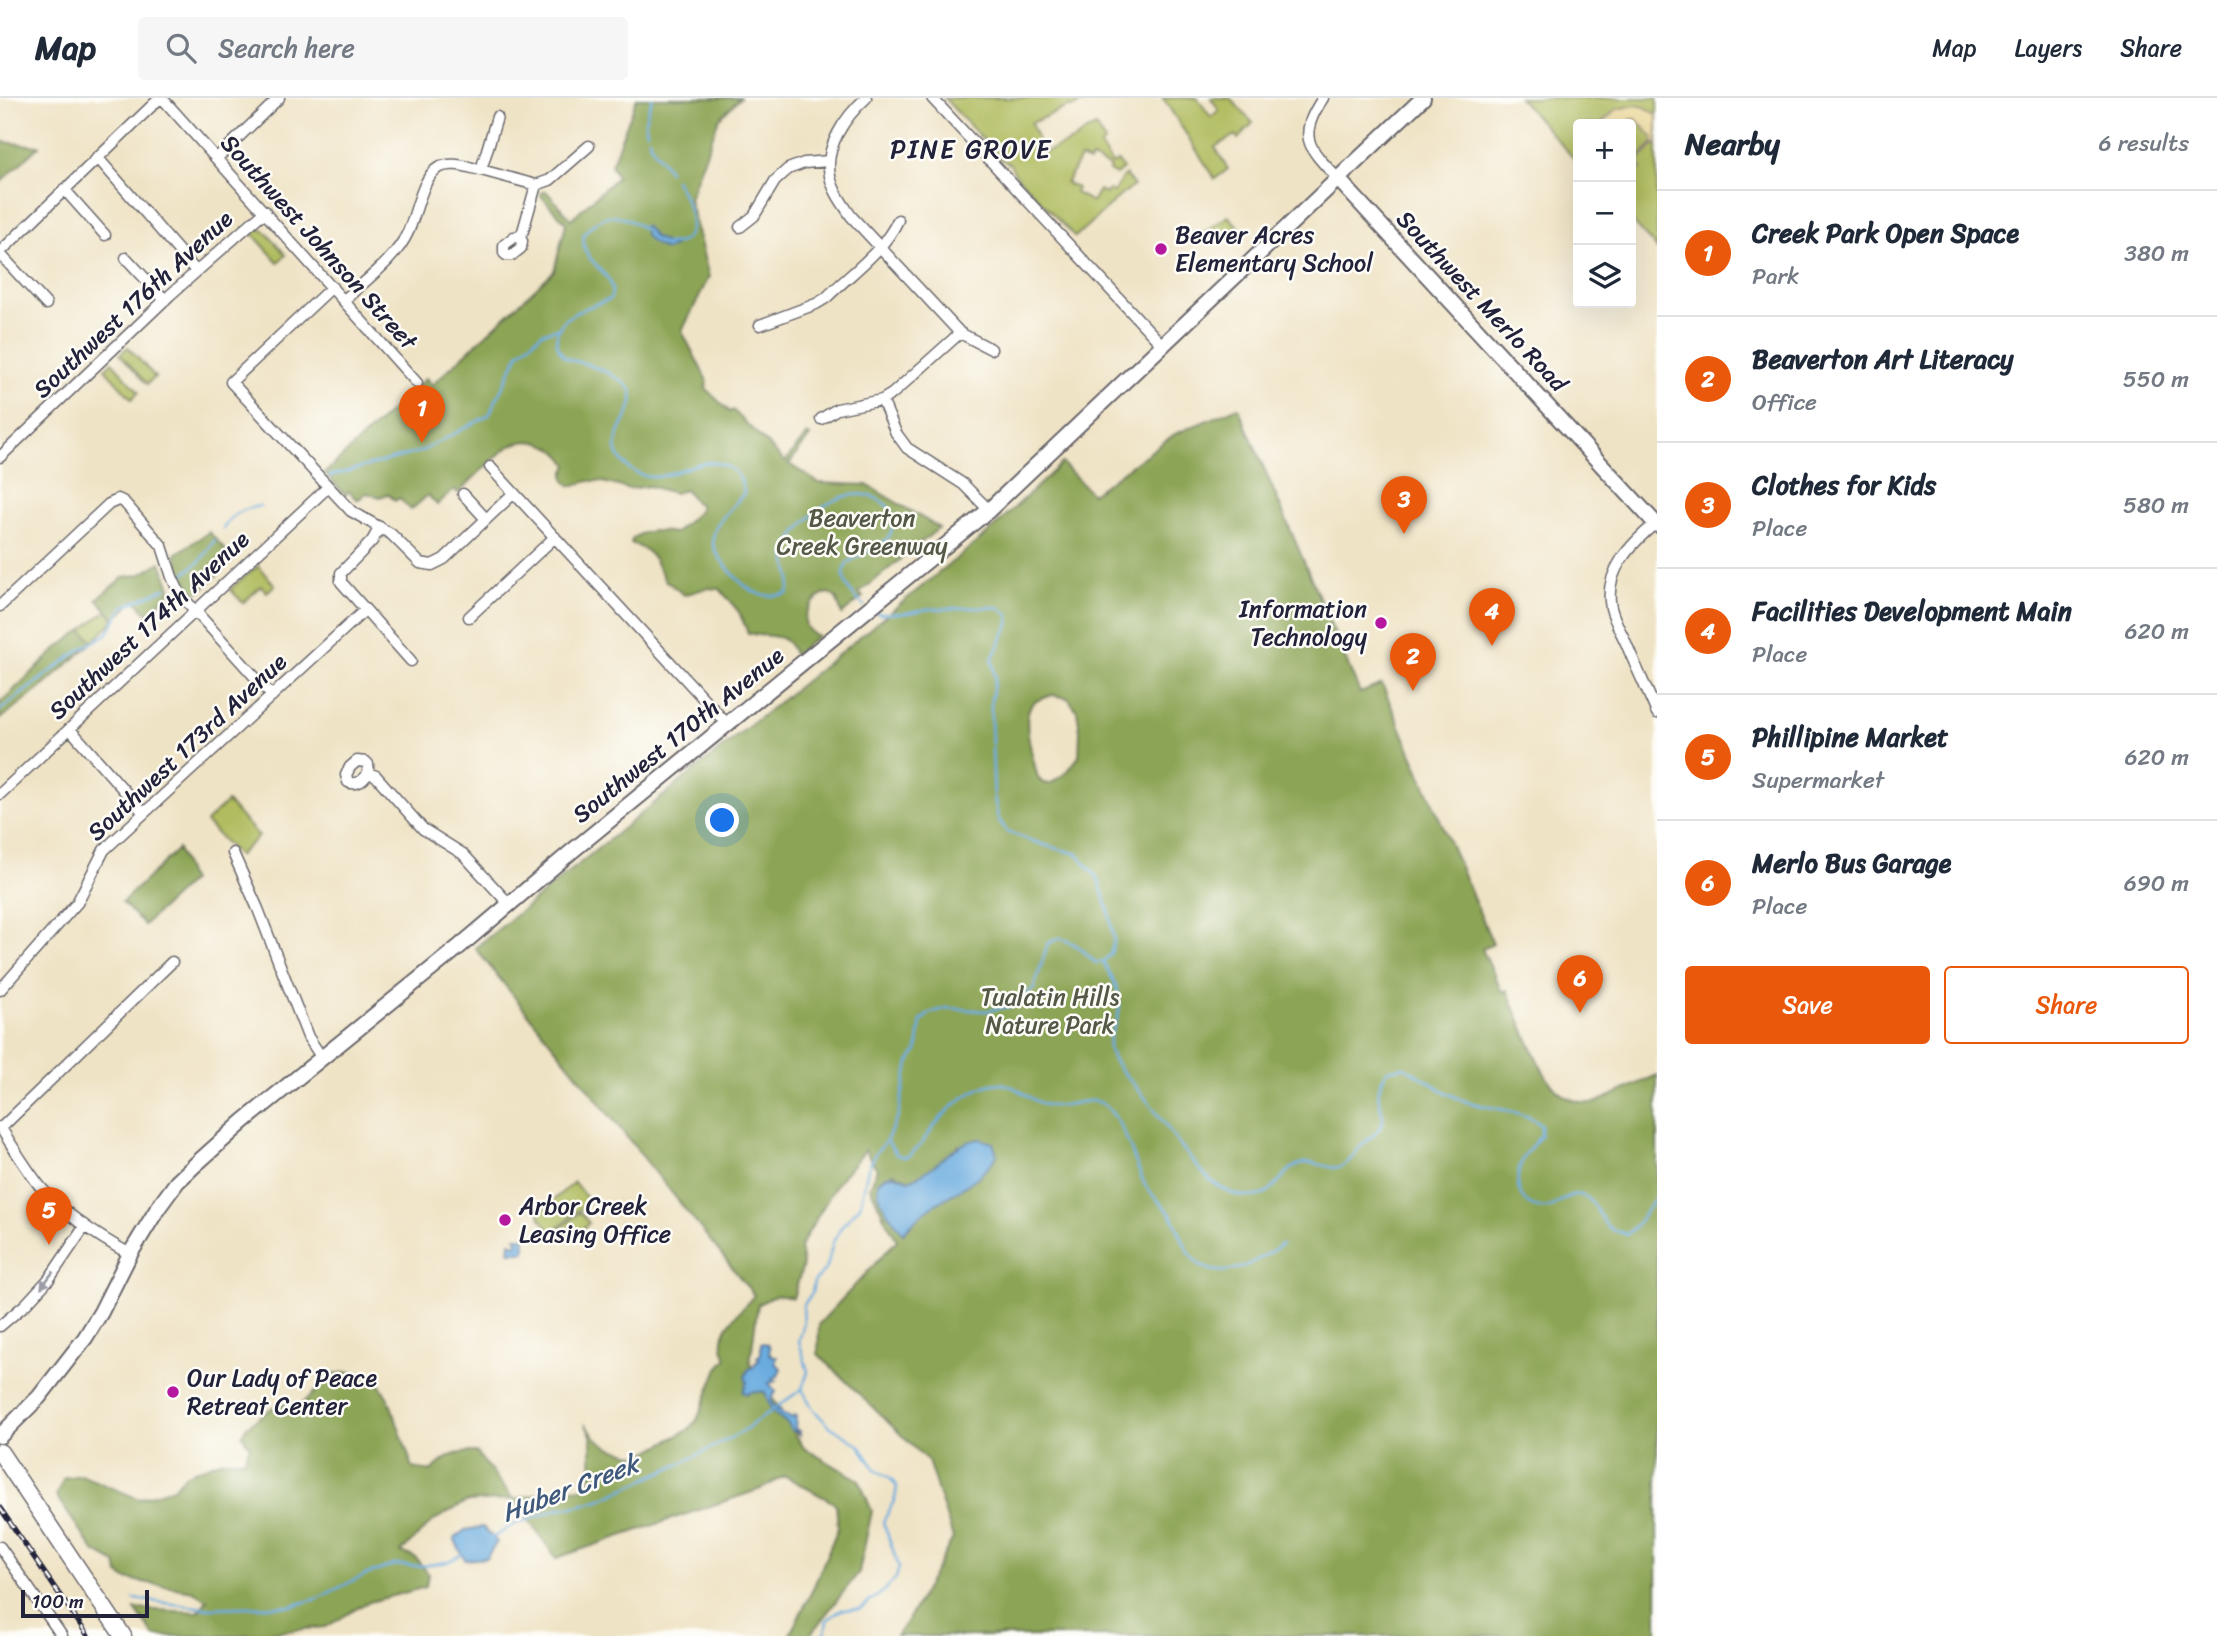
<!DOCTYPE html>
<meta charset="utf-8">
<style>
body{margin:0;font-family:Sriracha,sans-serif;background:#f6f6f7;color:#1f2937}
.controls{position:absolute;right:21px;top:21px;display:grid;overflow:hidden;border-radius:7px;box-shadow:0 7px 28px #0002}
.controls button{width:63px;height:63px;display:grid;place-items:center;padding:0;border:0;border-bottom:2px solid #e0e1e3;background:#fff;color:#1f2937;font:35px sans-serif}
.scale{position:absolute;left:21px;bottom:18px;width:128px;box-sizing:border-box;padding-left:7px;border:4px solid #22223b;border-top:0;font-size:19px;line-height:24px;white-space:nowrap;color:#22223b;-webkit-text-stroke:5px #fdfcf7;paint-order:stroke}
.you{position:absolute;left:723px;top:723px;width:24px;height:24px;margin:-18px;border:5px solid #fff;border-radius:50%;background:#1a73e8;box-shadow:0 0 0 10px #1a73e833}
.badge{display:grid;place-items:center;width:46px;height:46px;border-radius:50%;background:#ea580c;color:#fff;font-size:23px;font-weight:700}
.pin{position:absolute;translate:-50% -58px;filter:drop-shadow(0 2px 4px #0008)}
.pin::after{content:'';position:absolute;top:37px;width:24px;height:21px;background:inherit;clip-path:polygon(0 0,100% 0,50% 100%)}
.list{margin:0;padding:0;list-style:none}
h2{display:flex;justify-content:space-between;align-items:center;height:91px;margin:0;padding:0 28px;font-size:30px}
h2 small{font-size:23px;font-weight:400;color:#747a83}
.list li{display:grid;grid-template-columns:46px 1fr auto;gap:21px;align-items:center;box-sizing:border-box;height:126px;padding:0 28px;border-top:2px solid #e0e1e3}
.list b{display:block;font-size:26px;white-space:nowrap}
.list p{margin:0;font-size:23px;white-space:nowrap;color:#747a83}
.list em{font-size:23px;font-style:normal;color:#747a83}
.actions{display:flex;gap:14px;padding:21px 28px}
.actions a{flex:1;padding:16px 0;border:2px solid #ea580c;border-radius:7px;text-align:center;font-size:24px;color:#ea580c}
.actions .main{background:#ea580c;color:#fff}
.icon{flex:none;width:38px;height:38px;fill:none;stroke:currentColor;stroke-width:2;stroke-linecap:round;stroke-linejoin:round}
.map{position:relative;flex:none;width:1657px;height:1538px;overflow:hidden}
header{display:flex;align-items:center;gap:42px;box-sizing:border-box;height:98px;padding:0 35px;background:#fff;border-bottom:2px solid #e0e1e3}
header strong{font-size:33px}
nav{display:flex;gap:38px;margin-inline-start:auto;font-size:24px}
.search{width:490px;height:63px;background:#f6f6f7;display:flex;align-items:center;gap:18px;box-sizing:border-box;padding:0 24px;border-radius:7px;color:#747a83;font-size:26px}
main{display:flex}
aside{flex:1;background:#fff}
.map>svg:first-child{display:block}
.green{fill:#b0bc5e;stroke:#696f4c;stroke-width:2}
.forest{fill:#8ca455;stroke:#576348;stroke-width:2;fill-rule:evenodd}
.sand{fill:#eeda9e;stroke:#887e6c;stroke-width:2}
.water{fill:#6bacdf;stroke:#46678d;stroke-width:2}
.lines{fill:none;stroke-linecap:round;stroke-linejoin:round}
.stream{stroke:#6bacdf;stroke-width:2.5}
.street-casing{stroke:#6a666b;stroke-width:13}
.secondary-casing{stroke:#6a666b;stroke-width:18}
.primary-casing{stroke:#6a666b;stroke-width:19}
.street{stroke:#fff;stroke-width:10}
.secondary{stroke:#fff;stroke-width:14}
.primary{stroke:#fff;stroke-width:16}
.rail-casing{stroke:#22223b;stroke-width:5}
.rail{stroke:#fdfcf7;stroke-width:2.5;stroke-dasharray:8;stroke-linecap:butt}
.oneway{fill:#9c9ca7}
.poi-dot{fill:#b5179e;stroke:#fdfcf7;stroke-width:2.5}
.labels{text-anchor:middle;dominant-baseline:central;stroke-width:5;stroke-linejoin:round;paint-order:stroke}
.poi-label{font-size:24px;fill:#22223b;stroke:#fdfcf7;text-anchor:start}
.street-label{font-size:24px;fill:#22223b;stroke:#fdfcf7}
.park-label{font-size:24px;fill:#545847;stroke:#fdfcf7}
.neighbourhood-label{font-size:26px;letter-spacing:2px;fill:#22223b;stroke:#fdfcf7}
.water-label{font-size:26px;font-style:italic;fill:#3f597d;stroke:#fdfcf7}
</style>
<header>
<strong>Map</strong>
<div class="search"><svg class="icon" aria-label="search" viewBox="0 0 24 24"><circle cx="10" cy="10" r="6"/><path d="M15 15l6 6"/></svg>Search here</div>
<nav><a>Map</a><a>Layers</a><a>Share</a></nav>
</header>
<main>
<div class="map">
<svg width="1657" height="1538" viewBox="0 0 1657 1538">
<rect width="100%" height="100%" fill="#fdfcf7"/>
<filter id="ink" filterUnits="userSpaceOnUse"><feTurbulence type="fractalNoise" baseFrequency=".0143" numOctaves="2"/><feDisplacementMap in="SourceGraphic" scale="14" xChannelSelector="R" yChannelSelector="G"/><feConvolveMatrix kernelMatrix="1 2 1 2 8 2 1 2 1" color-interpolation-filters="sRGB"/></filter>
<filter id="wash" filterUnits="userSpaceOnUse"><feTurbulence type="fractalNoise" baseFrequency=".00686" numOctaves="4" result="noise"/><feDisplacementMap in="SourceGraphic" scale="28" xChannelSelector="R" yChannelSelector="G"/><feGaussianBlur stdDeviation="1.57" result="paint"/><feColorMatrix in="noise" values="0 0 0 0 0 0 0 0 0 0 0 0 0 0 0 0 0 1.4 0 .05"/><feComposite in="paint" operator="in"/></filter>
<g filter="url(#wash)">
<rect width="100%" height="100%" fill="#efe3c5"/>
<path class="green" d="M944,0H1090L1072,10L1070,8L1031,25L1043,55L1075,42L1086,33L1096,29L1105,44L1100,48L1112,66L1118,63L1123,71L1116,77L1109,73L1110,69L1092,60L1089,64L1080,60L1066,85L1077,90L1075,95L1092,104L1099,92L1106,96L1108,92L1114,94L1122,80L1126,77L1134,88L1122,96L1075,139L1015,76L1010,66L1002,62Z
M1163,0H1197L1211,19L1219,12L1211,0H1230L1253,25L1238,41L1235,37L1215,49L1228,71L1215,81Z
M1519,0H1657V151L1631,122V26H1578V65Z
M1228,118L1238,128C1223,145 1219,137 1199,140V138Z
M257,131L265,133L286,157L278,164L252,135Z
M128,249L155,279L147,286L120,256Z
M112,264L139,294L132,301L105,271Z
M258,468L275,487L267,494L261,488L243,505L230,491Z
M107,512L115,521L93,544L82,532Z
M227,704L259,738L238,758L206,724Z
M574,1084L589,1103L554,1133L549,1132L540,1119V1114Z
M580,1114L589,1125L569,1142L560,1131Z"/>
<path class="forest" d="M637,0H740L719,21L689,101L709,179L682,233L707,283L706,291L730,314L733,312L785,364L807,336L810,338L789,366L819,385L867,387L939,430L859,495L863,499L842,516L836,500L829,495C816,497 798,518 808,531C810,534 815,537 818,538L794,557C787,531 767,541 748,535L739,514L720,491L707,490L684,497L665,482L654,461L646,452L631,445L632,441C646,430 659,433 675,435L699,413L700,407L695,404L686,392L674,395L649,388L629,391L599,383H589L571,388L565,383L564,376L568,367C557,348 533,337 512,347C499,353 470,384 458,395L454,391L437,407L428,397L411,412L399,400L395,403L388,396L380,399L366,395L359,401H356L349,393L345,397L325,375L426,280L432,287L554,173L566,125L541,98L542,94L546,93L571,121L617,79L611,67Z
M0,41L3,44L39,48L0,85Z
M1238,309L1360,595L1382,586L1493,846L1482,851L1502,894L1507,892C1518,916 1540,979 1559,994C1568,1002 1583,1005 1595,1005L1657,977V1538H896L913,1514L953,1440L928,1363L818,1256L819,1226L897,1142L885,1121L870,1089L877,1071L865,1052L837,1085L800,1149L803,1167L793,1200L777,1197L758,1206L750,1265L804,1350L859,1382L872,1413L859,1474L809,1538H789L812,1493L838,1430L836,1406L785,1378L761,1391L556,1460L513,1401L466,1404L433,1423L401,1454L415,1459L428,1475L426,1489L366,1505L326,1529L232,1538H154L135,1511L198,1514L207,1502L193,1493L126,1481L118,1475L116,1465L94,1453L56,1398L64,1380L81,1377L139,1401L173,1390L186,1376L223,1362H244L250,1348L242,1337L246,1329L276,1307L301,1306L315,1294L325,1279L345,1274L373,1276L389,1302L413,1370L431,1373C448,1357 453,1354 476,1354L513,1401L559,1392L583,1390L591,1381V1337L585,1326L597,1341L609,1349L635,1357L644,1356L688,1332L697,1322L718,1270L727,1260C712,1232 739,1217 754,1197L475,850L988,435L1062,365L1092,396L1175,336ZM1053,597L1068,600L1077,613L1080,633L1079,658L1067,674L1050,686L1043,685L1038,680C1034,663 1020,620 1032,606C1037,601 1046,599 1053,597ZM958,1048L966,1088L926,1112L903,1135L893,1075L909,1082C929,1075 943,1062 958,1048Z
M209,434L234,461L200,494H193L181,477L176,456Z
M161,464L171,493L148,516L135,502L115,521L97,501L123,479L139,477Z
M82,532L93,544L42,589L0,621V605L60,548Z
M178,751L191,783L144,827L122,804Z"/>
<path class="sand" d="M1635,7L1645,9L1657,17V46H1655L1637,64L1642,70L1636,75H1631V62L1635,63L1653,45V40L1636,21H1631L1626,26H1601L1615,12Z"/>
<path class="water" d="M644,128H645L654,139L674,149L666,152C655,147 642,141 644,128Z
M980,1041L993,1045L997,1057C981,1084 952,1094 927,1112C918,1118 911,1127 903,1135C892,1121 876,1103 878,1084C889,1073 896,1077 909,1082C938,1072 952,1044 980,1041Z
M516,1139H525V1154H509L510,1144L516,1147L518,1144Z
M761,1245L768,1246L770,1250L769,1256L777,1259L775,1265L781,1270L778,1278L772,1280L776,1283L769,1285L776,1294L772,1298V1306L776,1309V1312H781V1316L787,1317L792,1320L795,1317L796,1318L795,1331L800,1333V1337L796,1333H792L788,1326L772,1314L765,1294L754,1293L747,1296L743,1294L747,1284L745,1279L748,1272L756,1267L755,1265L760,1262L757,1259L761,1256Z
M483,1429L497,1444L486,1460L465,1462L454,1441L465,1432Z"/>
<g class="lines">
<path class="stream" d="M647,34L645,23L652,0
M649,40L650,46L669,73
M645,132C620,114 604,111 584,136C584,140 583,144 584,148C588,168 620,179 610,201C590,209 552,217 557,245C559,251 560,256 565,259C571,263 579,264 586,266C603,272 620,279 632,293C636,317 611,334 617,354C622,369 640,380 656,379C680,377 703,355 728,369C739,375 742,383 744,395C734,409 715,422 713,440C712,450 718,458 724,465C740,487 759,505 788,495C789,490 791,484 790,479C789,470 784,461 787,452C802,415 857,373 891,412C905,465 830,445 846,486C849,494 858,502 864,508
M667,146C707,147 688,101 675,82
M330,378L422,353L489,317L519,255L542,235L558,230
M223,431C233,415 242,411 260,408
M183,477L200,463L215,442
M873,513L880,516L906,515L928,511L998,509L1009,517V526L992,561L995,579L991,603V621L994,698L998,720L1007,734L1044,747L1078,756L1098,781L1109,814L1114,842L1111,855L1103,864
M0,612L78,553L107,536L123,509L166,490
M1103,864C1112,879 1122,894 1119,913C1117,927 1105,940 1110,954C1115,968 1126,977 1135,988C1148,1003 1160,1019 1171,1035C1192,1062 1217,1104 1257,1098C1277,1095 1283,1069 1304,1065C1320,1062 1335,1078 1349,1063C1353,1059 1355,1054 1359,1050C1366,1042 1381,1034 1383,1022C1384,1017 1381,1012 1380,1007C1376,993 1380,984 1388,972L1404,969C1424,979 1441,994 1462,1002C1487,1012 1519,1009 1541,1027V1037C1535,1045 1526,1053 1522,1063C1513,1083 1518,1111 1545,1110C1557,1109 1568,1094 1580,1097C1594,1100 1597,1114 1604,1124C1609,1132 1618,1134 1627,1136C1640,1126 1645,1111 1657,1099
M887,1043L897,1057L906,1059C919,1052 925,1040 934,1028C948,1011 967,994 988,987C1014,980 1024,1001 1046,1007C1064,1012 1089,997 1103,1006C1123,1020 1134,1063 1144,1085C1151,1100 1167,1107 1174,1122C1180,1134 1184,1149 1193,1160C1217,1189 1257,1164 1282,1146
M802,1291L808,1274L799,1243L804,1225L803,1208L812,1195L814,1184L827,1169L833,1144L842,1128L860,1108L868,1071L875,1056L886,1043L898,1018L909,965L917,953L921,923L930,915L947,910L985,913L1012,908L1034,890L1048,845L1060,840L1076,847L1096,865L1103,864
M802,1291L813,1311L828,1327L859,1347L876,1372L890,1380L897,1389L895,1401L883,1424L899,1469L896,1480L884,1493L860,1511L841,1512L827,1522L825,1534L828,1538
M492,1440L513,1427L561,1410L574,1409L599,1402L684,1364L740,1335L802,1291
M134,1501L205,1510L291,1508L316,1501L365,1477L394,1467L421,1468L447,1464L465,1455"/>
</g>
</g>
<g filter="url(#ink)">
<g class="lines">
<g class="street-casing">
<path id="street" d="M162,0L417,285
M866,0C845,19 824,49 830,78C833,93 843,106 851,118L960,235L991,251
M932,0L1164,249
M1323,0C1296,40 1309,50 1339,82
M497,19L481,72L536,87L550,82L589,48
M97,59L196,173
M217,60L279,0
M64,91L105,137
M740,129L754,118L775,83L788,71L804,65L829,63
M514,139H518L522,143L521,150L512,157H506L504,155V147Z
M519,139L523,133L536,87
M0,154L160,0
M0,156L46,206
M126,160L165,202
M332,189L231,284L351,413L391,436L420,465L432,467L444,461L514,395
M344,202C366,182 396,161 408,134C416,117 422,79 438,70C451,63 467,69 481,72
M760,227L816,206L826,200C850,176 884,153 898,122
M882,302L896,335L907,350L963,386L989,412
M821,321L837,311L882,302L892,296L960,235
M0,359L170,197L265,113
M490,369L727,626
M463,396L486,421
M118,401L124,404L162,448L172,479L180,496L272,598
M1657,424C1632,445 1603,473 1611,510C1614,522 1621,534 1626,545C1636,569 1647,592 1657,615
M380,429L372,443L341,475V484L411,563
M0,508L109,406L118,402
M469,519L555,439
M70,631L144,715
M357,663L366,664L368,666V675C364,682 357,688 348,684L346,677L350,669Z
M368,675L376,678L423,731L463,756L509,806
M0,696L327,390
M233,755L258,811L308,939L322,960
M0,892L77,805L104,752L365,512
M0,1029C14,1050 27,1073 43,1092C67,1118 99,1139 130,1156
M1,1030L172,864
M0,1228L26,1206L49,1181L85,1128
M0,1449L62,1538"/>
</g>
<g class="secondary-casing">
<path id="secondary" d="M1339,82L1657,427
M0,1338L39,1299L85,1240L101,1214L130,1156L158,1110L177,1084L196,1066L244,1023L460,848L571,754L989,412L1423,0"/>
</g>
<g class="primary-casing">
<path id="primary" d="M0,1354L123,1538"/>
</g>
<use href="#street" class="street"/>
<use href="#secondary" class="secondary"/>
<use href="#primary" class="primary"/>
<g class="rail-casing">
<path id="rail" d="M0,1410L88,1538"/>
</g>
<use href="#rail" class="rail"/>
</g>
<defs><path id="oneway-solid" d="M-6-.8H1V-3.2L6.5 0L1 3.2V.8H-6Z" transform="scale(1.75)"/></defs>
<use class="oneway" href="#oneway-solid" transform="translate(47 1182) rotate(127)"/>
</g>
<g class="poi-dot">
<circle cx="1161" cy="151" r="7"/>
<circle cx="1381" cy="525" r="7"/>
<circle cx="505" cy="1122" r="7"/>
<circle cx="173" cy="1294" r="7"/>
</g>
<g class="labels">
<g class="poi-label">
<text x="1175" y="137">Beaver Acres<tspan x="1175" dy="28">Elementary School</tspan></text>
<text x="1367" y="511" text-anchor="end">Information<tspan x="1367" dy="28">Technology</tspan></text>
<text x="519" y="1108">Arbor Creek<tspan x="519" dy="28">Leasing Office</tspan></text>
<text x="187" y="1280">Our Lady of Peace<tspan x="187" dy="28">Retreat Center</tspan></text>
</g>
<g class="street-label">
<text transform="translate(319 144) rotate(48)">Southwest Johnson Street</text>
<text transform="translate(1482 203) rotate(47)">Southwest Merlo Road</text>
<text transform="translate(133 206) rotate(-43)">Southwest 176th Avenue</text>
<text transform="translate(149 527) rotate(-43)">Southwest 174th Avenue</text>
<text transform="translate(678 637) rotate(-39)">Southwest 170th Avenue</text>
<text transform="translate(187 649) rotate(-43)">Southwest 173rd Avenue</text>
</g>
<g class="park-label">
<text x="862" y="420">Beaverton<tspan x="862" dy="28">Creek Greenway</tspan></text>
<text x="1050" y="899">Tualatin Hills<tspan x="1050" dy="28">Nature Park</tspan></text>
</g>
<g class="neighbourhood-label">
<text x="971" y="51">PINE GROVE</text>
</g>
<g class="water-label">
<text transform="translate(570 1390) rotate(-21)">Huber Creek</text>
</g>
</g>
</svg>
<div class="controls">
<button>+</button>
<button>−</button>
<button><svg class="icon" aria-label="layers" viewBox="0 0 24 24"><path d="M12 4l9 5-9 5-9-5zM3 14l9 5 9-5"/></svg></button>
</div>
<div class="scale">100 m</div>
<div class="you"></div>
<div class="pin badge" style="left:422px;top:345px">1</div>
<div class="pin badge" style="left:1413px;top:593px">2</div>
<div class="pin badge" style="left:1404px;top:436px">3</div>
<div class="pin badge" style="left:1492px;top:548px">4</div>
<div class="pin badge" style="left:49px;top:1147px">5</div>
<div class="pin badge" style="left:1580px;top:915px">6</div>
</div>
<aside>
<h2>Nearby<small>6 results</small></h2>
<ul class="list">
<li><span class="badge">1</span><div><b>Creek Park Open Space</b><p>Park</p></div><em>380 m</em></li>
<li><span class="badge">2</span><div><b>Beaverton Art Literacy</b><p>Office</p></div><em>550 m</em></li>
<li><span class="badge">3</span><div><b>Clothes for Kids</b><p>Place</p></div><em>580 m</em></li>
<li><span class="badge">4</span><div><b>Facilities Development Main</b><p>Place</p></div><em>620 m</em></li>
<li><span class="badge">5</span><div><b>Phillipine Market</b><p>Supermarket</p></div><em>620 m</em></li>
<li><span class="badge">6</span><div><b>Merlo Bus Garage</b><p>Place</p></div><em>690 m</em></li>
</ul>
<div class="actions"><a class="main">Save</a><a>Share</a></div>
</aside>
</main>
